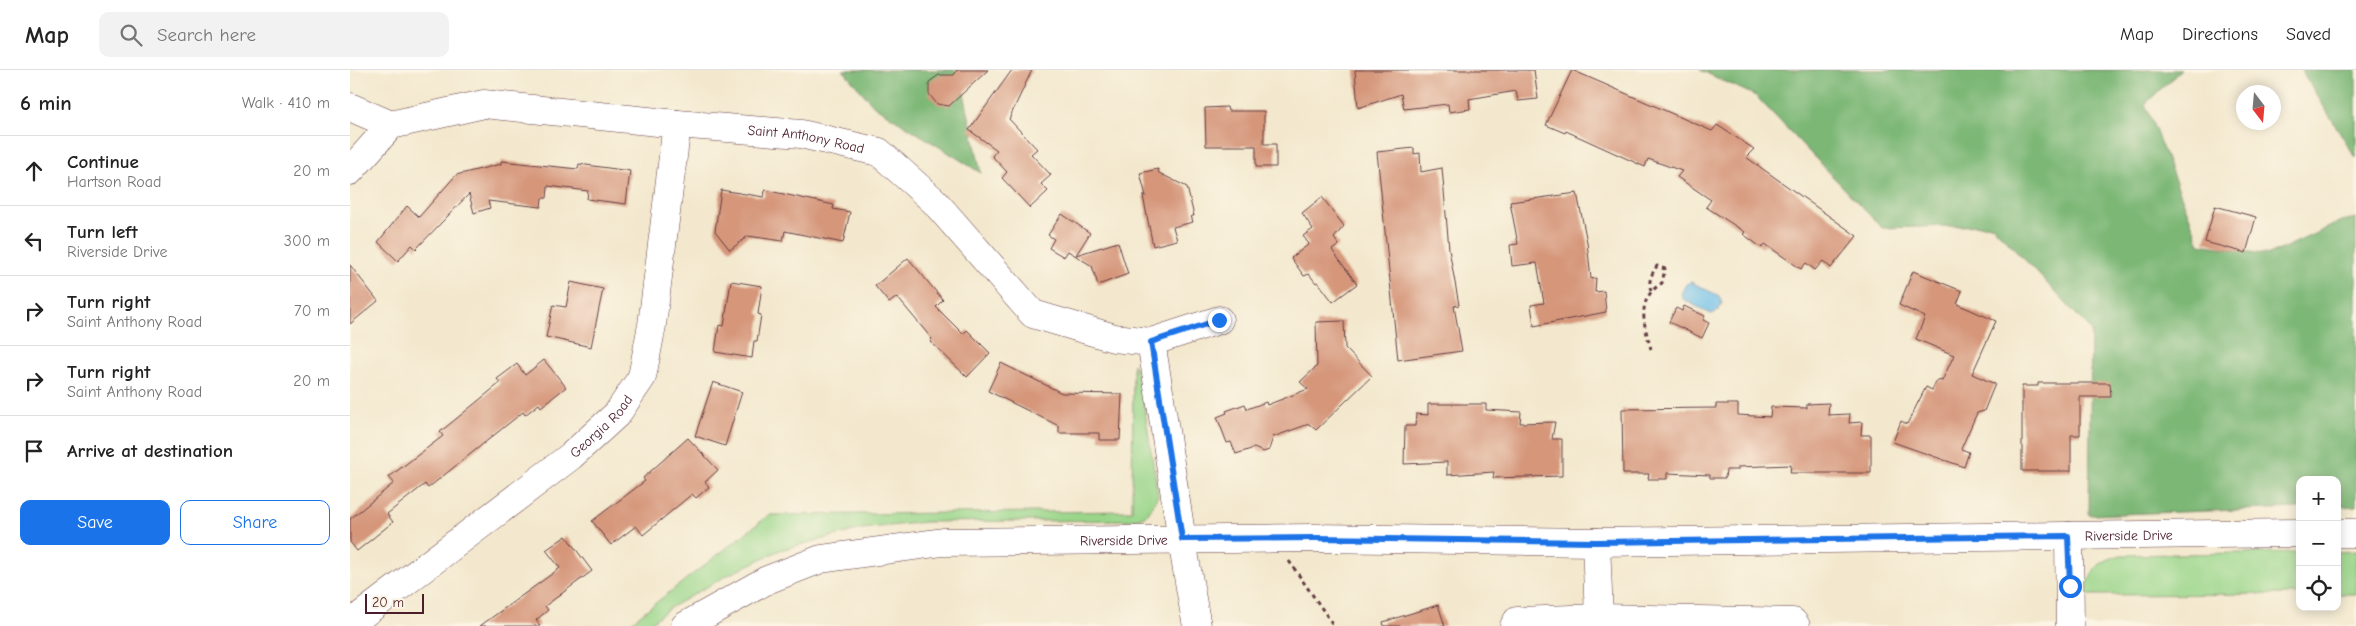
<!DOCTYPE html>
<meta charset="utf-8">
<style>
body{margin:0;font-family:"Comic Neue",sans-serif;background:#f2f2f2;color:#222}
.controls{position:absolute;right:15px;bottom:15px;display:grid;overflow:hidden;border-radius:10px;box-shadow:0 2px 12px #0003}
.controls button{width:45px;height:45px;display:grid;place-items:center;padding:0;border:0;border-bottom:1px solid #e0e0e0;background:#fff;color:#222;font:25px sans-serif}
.compass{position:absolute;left:1886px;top:15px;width:45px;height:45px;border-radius:50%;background:#fff;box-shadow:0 2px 12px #0003;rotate:164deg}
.scale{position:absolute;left:15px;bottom:12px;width:59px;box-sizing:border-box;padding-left:5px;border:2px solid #4a1f2b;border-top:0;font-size:14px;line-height:18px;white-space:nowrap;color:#4a1f2b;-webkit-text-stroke:4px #fcf5e5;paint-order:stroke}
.stop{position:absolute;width:15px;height:15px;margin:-11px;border:4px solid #1a73e8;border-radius:50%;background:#fff}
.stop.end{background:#1a73e8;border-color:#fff;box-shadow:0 1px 5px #0008}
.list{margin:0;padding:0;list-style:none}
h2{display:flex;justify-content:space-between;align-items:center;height:65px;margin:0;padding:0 20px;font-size:21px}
h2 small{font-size:16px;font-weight:400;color:#767676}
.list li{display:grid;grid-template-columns:32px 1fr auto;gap:15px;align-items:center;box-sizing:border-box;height:70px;padding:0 20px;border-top:1px solid #e0e0e0}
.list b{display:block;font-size:19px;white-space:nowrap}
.list p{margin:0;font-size:16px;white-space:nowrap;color:#767676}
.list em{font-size:16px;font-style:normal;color:#767676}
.actions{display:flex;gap:10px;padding:15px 20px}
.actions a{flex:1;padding:11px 0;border:1px solid #1a73e8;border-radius:10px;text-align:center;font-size:18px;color:#1a73e8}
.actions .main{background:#1a73e8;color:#fff}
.icon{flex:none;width:28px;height:28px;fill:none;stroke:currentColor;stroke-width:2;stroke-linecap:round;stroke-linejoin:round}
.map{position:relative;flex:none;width:2006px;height:556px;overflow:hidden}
header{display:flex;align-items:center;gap:30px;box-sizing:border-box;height:70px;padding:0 25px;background:#fff;border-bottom:1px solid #e0e0e0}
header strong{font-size:24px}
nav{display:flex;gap:28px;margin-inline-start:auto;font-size:18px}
.search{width:350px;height:45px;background:#f2f2f2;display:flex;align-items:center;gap:12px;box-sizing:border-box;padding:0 18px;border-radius:10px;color:#767676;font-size:19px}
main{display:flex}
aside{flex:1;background:#fff}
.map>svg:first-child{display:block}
.green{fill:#9ad68a;stroke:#727a5a}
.forest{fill:#7bb776;stroke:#626b50}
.water{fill:#6dbfe9;stroke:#5c6f8a}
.building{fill:#d5967a}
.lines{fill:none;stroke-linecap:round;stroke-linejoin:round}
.minor-casing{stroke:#633d43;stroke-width:29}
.major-casing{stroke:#633d43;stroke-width:29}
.path{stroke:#633d43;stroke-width:3;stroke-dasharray:4 4;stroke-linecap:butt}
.minor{stroke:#fff;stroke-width:28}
.major{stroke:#fff;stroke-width:28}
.route{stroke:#1a73e8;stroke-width:6}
.labels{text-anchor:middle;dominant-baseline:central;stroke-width:4.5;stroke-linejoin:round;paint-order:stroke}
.street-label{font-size:14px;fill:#4a1f2b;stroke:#fcf5e5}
</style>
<header>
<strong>Map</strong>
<div class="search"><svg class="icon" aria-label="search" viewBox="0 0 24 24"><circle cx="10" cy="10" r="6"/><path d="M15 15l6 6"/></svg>Search here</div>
<nav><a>Map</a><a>Directions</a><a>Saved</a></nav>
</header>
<main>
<aside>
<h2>6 min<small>Walk · 410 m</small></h2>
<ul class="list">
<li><svg class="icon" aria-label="ahead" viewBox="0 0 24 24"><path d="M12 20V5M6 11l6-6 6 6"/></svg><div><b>Continue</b><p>Hartson Road</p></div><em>20 m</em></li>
<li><svg class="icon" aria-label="left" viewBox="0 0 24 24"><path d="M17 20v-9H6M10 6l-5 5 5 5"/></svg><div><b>Turn left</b><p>Riverside Drive</p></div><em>300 m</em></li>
<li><svg class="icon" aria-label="right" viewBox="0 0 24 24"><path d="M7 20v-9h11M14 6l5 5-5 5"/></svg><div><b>Turn right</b><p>Saint Anthony Road</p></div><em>70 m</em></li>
<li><svg class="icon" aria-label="right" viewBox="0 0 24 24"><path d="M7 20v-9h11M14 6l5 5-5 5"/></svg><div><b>Turn right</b><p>Saint Anthony Road</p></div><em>20 m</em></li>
<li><svg class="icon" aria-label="arrive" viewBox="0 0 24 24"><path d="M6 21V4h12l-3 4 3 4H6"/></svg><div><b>Arrive at destination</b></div></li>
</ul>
<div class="actions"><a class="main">Save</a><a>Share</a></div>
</aside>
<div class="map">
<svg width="2006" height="556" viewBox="0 0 2006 556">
<rect width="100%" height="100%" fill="#fcf5e5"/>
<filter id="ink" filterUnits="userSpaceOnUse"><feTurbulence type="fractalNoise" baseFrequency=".02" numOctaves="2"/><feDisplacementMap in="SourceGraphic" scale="10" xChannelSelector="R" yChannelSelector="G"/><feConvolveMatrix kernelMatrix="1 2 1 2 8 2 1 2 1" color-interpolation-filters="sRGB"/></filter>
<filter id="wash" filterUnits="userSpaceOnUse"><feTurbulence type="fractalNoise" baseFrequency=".0096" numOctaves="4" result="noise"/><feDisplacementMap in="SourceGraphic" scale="20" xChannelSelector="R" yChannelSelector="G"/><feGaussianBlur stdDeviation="1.12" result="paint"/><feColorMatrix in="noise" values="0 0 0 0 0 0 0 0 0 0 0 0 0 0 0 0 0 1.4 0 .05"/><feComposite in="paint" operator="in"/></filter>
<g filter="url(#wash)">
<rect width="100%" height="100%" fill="#f3e8cd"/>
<path class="green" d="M783,294L789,304L808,425L798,444L785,450L575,452L512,459L430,480L376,506L318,539L297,556H276L419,445L782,441Z
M2006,481V524H1987V482Z
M1950,482V524L1736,525C1738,502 1748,491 1771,485Z"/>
<path class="forest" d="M493,0H609L631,103L524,36Z
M1350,0H1831L1795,34L1850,174L1919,185L1992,151L2006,148V436L1987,437V410H1950V438L1739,445L1741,260L1642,155L1532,158L1406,26Z
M1951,0H2006V88Z"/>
<path class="water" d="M1341,212L1369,226L1372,233L1368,241L1361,244L1333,229L1331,224L1336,214Z"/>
<g id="blocks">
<path class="building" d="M607,0H638L599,36L587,34L579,24V12L589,5H604Z
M662,0H682L659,49L687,79L681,84L701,105L691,114L698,121L680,138L652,108L657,102L642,86L647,80L619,60Z
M1005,0H1184L1188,29L1168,31L1166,21L1119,29L1120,39L1099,42L1098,34L1054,39L1051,24L1008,38Z
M1222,0L1362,61L1367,55L1404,79L1396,87L1507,166L1481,198L1473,191L1465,200L1456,193L1451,199L1415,174L1412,178L1393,164L1395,162L1356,137L1361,130L1327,107L1332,101L1298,89L1295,97L1216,61L1215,63L1196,55Z
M877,37L878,41H914V74H926V97H906V76H856L855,38Z
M1064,78V84L1070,83L1071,102L1092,98L1099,179L1109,235L1104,236L1112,281L1048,290L1027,82Z
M151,91L228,99L229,94L280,101L276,134L237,129L238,121L198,116L197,128H192L191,137L138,131L140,138L124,143L119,124L66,179L62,175L48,191L28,172L57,136L69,147L106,105L151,94Z
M808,99L809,103L837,117L844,146H841L843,152L823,157L827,170L803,176L793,126H796L790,103Z
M371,120L414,127L415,120L484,135L483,139L500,142L493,173L435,161L433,171L398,166L380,180L365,161Z
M1227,123L1237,172L1241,209L1246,208L1245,222L1254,221L1256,242L1184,256L1181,235L1194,233L1187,193L1162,196L1160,175L1168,174L1160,132Z
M972,127L994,156L984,168L989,175L982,180L1007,214L983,232L968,212L966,213L959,204L954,206L941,188L959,174L953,166L963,159L952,143Z
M1865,136L1906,147L1896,183L1855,172Z
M712,144L740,163L726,185L768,172L778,204L748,215L742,196L718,181L714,187L699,178L704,169L698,165Z
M558,188L593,230L586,237L613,264L617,260L640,283L617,307L580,271L582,269L547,227L539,233L525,216Z
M0,195L28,231L0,254Z
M1563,201L1612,221L1607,234L1646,251L1622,304L1645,314L1634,341L1627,343L1611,379L1619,382L1614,397L1543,372L1551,351L1557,354L1576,317L1582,320L1587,310L1592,311L1604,285L1566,269L1575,247L1549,235Z
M381,211L412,216L408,244L411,245L407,271H404L402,288L365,282L369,255L374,256Z
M221,212L253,219L241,277L196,267L203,235L216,237Z
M1334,236L1355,246L1353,250L1359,253L1352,268L1319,252L1326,238L1332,241Z
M994,251L995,278L1022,306L966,360L959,354L923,367L919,380L913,382L904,378L886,384L881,372L877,373L867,347L877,343L876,341L895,334L897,339L916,332L917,335L958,319L950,312L967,296L966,252Z
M194,290L216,317L191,337L189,334L175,345L173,342L78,418L75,414L37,444L43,452L7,481L0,472V449L44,413L39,407L93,366L90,362L150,313L147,309L167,294L175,305Z
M651,293L712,323L772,324L770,370H749V363H709V356L638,321Z
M363,312L392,322L375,376L345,366Z
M1688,313H1760L1761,327H1730V365H1721V401H1672V316H1688Z
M1479,333L1478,345L1500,344L1499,353L1512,352L1511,365H1521V403H1440L1441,395L1388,397V400H1376L1375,408H1360V405L1317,403V409H1298L1299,404H1273L1272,339L1366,338V334H1388V345L1420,347L1421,337L1457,338V334Z
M1078,334H1136V340L1171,342L1170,353L1205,352L1202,369H1212V406L1143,408L1144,402L1097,405V392L1054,394L1055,356H1065L1066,344L1078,345Z
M338,368L368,400L355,412L359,417L346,428L342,424L293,465L286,456L261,475L242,451L295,411L293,408Z
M216,466L242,501L195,536L198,540L186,550L190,556H130L210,498L196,480Z
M1088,535L1095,556H1034L1033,552Z"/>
</g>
</g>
<g filter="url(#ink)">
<use href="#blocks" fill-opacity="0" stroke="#633d43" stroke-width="1"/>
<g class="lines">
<g class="minor-casing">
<g id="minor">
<path d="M0,37L41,55"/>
<path id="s1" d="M0,101L41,55L134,34L327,54L451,64L529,82L584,131L683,244L764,268L801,272C817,367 829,462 847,556"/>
<path d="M801,272L869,250"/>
<path d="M1719,466L1720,556"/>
<path d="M1246,472L1249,548"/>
<path id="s2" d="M0,554L221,386L267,344L292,307L302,255L327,54"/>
<path d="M1164,556L1167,551L1249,548L1443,552L1446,556"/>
</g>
</g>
<g class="major-casing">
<g id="major">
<path d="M1987,463H2006"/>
<path id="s3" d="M335,556L417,510L471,489L593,472L965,468L1246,472L1950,463"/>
</g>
</g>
<path class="path" d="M1301,221C1298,211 1301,205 1307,196L1315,199L1312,213C1285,230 1294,254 1301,279
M939,491L984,556"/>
<use href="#minor" class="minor"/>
<use href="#major" class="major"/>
</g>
</g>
<g class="lines" filter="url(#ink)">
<path class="route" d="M869,250L801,272L832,469L965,468L1246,472L1718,466L1720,516"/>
</g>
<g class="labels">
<g class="street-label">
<text stroke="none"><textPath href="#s1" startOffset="481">Saint Anthony Road</textPath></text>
<text stroke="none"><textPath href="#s2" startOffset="320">Georgia Road</textPath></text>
<text stroke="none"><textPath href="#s3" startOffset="1461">Riverside Drive</textPath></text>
<text stroke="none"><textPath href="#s3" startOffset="456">Riverside Drive</textPath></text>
</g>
</g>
</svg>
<div class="controls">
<button>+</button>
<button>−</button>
<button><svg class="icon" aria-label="locate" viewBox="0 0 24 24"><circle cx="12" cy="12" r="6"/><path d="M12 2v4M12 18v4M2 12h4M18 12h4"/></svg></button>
</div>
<svg class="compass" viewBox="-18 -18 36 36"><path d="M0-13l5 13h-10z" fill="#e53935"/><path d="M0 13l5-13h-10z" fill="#767676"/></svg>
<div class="scale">20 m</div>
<div class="stop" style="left:1720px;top:516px"></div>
<div class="stop end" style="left:869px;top:250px"></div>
</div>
</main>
